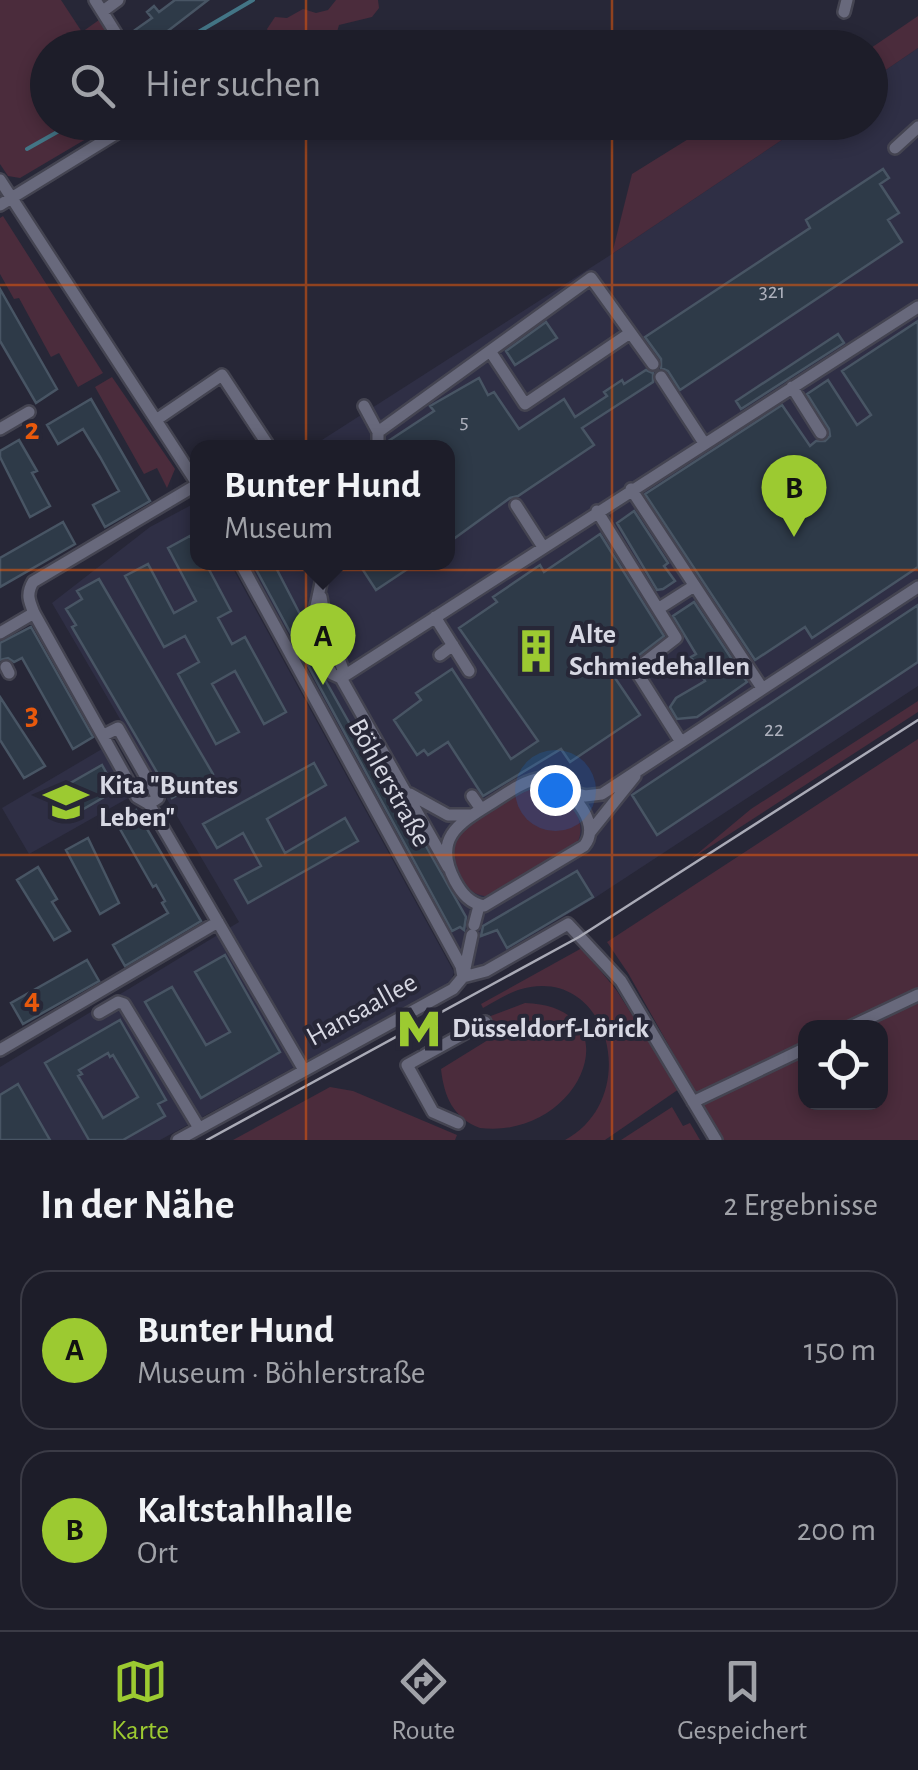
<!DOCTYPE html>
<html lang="de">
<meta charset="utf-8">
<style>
body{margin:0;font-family:"Alegreya Sans",sans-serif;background:#2a2a35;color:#f1f3f6}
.controls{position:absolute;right:30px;bottom:30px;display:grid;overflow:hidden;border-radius:20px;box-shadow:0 5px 15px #0003}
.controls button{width:90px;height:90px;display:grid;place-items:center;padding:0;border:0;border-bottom:2px solid #3b3b46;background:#1d1d29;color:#f1f3f6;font:50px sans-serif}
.you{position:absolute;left:555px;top:790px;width:35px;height:35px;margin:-25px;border:8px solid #fff;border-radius:50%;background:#1a73e8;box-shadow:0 0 0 15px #1a73e833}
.badge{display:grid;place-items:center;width:65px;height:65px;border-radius:50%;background:#9cca31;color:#111;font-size:32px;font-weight:700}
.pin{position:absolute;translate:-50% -82px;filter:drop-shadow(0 2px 5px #0008)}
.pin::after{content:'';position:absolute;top:52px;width:35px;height:30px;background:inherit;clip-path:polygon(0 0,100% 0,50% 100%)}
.popup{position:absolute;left:190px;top:440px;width:265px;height:130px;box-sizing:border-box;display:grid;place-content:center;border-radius:20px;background:#1d1d29;filter:drop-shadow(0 2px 8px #0005);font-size:32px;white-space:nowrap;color:#a0a2a8}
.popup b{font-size:38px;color:#f1f3f6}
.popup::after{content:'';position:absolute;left:50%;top:100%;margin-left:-20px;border:20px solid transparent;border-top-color:#1d1d29}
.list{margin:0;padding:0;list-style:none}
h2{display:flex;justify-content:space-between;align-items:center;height:130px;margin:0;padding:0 40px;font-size:42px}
h2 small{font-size:32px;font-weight:400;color:#a0a2a8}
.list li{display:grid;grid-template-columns:65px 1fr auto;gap:30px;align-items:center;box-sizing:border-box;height:160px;margin:0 20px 20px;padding:0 20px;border:2px solid #3b3b46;border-radius:30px}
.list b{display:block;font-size:38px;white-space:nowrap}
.list p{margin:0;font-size:32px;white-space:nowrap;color:#a0a2a8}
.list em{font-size:32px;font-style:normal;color:#a0a2a8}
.icon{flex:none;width:55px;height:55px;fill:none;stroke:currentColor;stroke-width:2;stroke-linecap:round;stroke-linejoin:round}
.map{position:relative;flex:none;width:918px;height:1140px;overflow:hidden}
.search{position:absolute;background:#1d1d29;box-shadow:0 5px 15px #0003;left:30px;right:30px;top:30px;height:110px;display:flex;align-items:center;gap:25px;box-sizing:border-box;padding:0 35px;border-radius:55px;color:#a0a2a8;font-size:38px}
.sheet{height:490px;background:#1d1d29}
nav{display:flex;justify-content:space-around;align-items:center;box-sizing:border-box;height:140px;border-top:2px solid #3b3b46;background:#1d1d29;font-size:28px;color:#a0a2a8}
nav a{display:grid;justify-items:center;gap:5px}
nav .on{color:#9cca31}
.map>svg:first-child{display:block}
.built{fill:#2f2f45}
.green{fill:#4b2c3c;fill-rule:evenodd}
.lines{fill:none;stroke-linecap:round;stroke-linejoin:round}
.stream{stroke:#437586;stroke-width:4}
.building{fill:#2e3a48;stroke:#485564;stroke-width:2.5;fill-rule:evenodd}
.minor-casing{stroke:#444451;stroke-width:16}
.minor{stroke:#68697c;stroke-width:11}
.tram{stroke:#aaabb7;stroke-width:2.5}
.grid{fill:none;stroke:#e8590c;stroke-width:2.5;stroke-opacity:0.55}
.labels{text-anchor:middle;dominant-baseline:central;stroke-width:8;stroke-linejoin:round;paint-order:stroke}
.number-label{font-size:22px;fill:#adb0bc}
.poi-label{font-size:28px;font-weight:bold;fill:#d7d8e3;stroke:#272737;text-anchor:start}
.street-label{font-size:28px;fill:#d7d8e3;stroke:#272737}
.grid-label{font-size:32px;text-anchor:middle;font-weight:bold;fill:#e8590c;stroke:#272737;stroke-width:8;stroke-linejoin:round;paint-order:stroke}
</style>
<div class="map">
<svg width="918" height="1140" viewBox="0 0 918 1140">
<rect width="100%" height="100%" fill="#272737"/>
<path class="built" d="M918,48V686L593,899L468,974L245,563L448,562V448L311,447L612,254L807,123L870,122L871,80Z
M197,502L198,562L230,563L454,972L452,978L447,984L160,1140H0V1067L239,922L52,603L150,527Z
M102,749L130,797L29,854L2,808Z"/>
<path class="green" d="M0,0H61L82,32L99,20L115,47L48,48V122L113,123L20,178L8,176L0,164Z
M336,0H378L379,8L372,17L339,25L335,39L324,47H285L273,41L267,29L275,17L287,18L303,9L316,13L328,10Z
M918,16V48L871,80V48Z
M714,123H807L612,254L632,174Z
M3,216L103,373L78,387L59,353L51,357L19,298L14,299L0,274V218Z
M112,377L175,469L167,488L157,468L144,474L95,387Z
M918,701V712L691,859L751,809Z
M918,739V1140H722L628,973L607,942ZM806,1028H880V1102H806Z
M536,786C564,787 594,822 574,848L500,893C496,894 487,896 484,896C461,893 445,857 456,839C467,820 515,792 536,786Z
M582,948L617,991L679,1089L605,1140H565C644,1098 609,961 518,990C506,994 494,1002 483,1008L481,1004Z
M525,1003C636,1007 581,1140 480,1128C453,1118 444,1096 441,1069L496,1035L488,1017Z
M330,1087L353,1091L457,1135L455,1140H233Z
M672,1107L683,1126L690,1123L700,1140H621Z"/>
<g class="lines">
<path class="stream" d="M180,48L195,34L253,0
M27,149L75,122"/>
</g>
<path class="building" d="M175,0H208L147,47L135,30L152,18L147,12L154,6L159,12Z
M883,169L889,178L880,184L899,213L888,220L902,242L680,390L668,371L661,368V359L645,337L810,228L806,220Z
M0,289L57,389L36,403L0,341Z
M918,321V567L812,638L805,627L755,660L645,494L782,405L810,446L816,441H825L830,436L829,429L807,394L828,380L857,425L871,415L842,371Z
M546,322L557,338L515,365L506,351Z
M838,334L844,343L741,409L736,401Z
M646,370L653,373V382L582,428L594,445L518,496L510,498L448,543V448H387V442L434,411L430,406L479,378L488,395L494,392L519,429L564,399L575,417L607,396L604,392L622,380L624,384Z
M91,399L150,501L105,527L93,505L119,491L100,457L83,429L58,444L47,425Z
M19,440L37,471L32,473L50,506L30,517L0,457V451Z
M634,511L668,563L664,566L675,581L663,589L657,590L617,523Z
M63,522L75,544L0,587V558Z
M600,534L664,636L613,675L640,715L570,762L561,749L483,796L448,742L428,755L424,750L417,755L394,720L421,700L416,693L452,669L511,759L538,741L459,628L497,602L493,597L540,565L544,572Z
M190,536L198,550V562H205L231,611L218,618L232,644L245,637L286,712L264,724L235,671L212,684L239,732L216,744L178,674L199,662L185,636L164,647L125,576L148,564L174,613L196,601L168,548Z
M252,562H273L303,620L296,625L324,678L355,733L357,732L381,773L384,772L466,917L464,930L460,927L452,931Z
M367,562H418L376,590L361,567Z
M99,579L213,774L172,798L72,627L76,625L66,609L82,599L77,591Z
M694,602L747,682L697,717L677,719L670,707L676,698L705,681L691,657L696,654L673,616Z
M918,605V662L657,835L632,795Z
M31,627L93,737L73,749L22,658L14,662L8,658L0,660V643Z
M0,697L45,766L24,778L0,740Z
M314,763L326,785L267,819L285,853L345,818L358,841L248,903L235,880L261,866L243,833L217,848L203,824Z
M102,765L116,790L68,818L53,793Z
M136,810L201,921L125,966L113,945L168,913L162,903L165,901L156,885L153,887L116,822Z
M88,838L119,903L100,914L66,850Z
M38,867L57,899L52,902L70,931L54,940L17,880Z
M577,871L593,897L507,948L497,930L481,936L483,926Z
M225,955L280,1052L201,1098L145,1002L172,987L206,1045L230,1032L195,972Z
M87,960L99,981L23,1024L11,1003Z
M120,1020L166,1100L158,1104L165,1116L123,1140H89L45,1063ZM108,1053L110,1057L113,1055L138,1097L103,1118L78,1076L82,1074L79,1070Z
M18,1084L50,1140H0V1095Z"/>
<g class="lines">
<g class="minor-casing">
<path id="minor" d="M95,0L125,48
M103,11L118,0
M844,12L847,0
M895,148L918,127
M0,180L198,485
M0,205L135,122
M490,351L525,404L630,333
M661,377L704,443
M792,387L821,433
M364,406L378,432V448
M156,420L222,375L270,448
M0,429L29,412
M378,432L591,278L653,364
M631,489L762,688
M516,505L543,547
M597,511L676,638L640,666L638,674L681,742
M240,562L461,966L463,977
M329,562L322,578L311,630L332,674L341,678
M321,597L325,621L345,675
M658,609L694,586
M435,617L469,671
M0,633L34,613
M440,655L453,645
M6,667L9,673
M104,735L118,728L158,798L149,804L137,797L34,613C29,601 26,594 33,582L198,484
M542,778C566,783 604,822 584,846L484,906C470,903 462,894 455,881C432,838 459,823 493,802C509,792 523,781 542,778Z
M569,791L585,796L602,794L918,587
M410,794L448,815H471
M472,796L481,809
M149,804L304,1070
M591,831L635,776
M448,867L341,678L918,307
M474,925L479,906
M464,973L472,935
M99,1013L118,1002L124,1004L199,1128
M848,1028L918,995
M0,1050L218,922
M693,1102L806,1048
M458,1123L433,1112L407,1065L485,1022
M178,1140L453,989L463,977L486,971L568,924L621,981L716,1140"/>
</g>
<use href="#minor" class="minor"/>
<path class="tram" d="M207,1140L579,937L918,720"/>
</g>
<path class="grid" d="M306,0V48M612,0V48M306,122V1140M612,122V1140M0,285H918M0,570H918M0,855H918"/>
<defs>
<g id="building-bare" transform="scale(3.45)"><path d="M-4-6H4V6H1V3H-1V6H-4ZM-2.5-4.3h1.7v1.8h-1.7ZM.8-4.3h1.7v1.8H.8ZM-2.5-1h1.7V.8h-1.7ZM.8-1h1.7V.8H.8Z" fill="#9cca31" stroke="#272737" stroke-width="2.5" paint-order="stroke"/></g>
<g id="school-bare" transform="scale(3.45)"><path d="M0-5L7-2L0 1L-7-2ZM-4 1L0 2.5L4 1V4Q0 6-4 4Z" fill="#9cca31" stroke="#272737" stroke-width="2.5" paint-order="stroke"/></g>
<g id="metro-bare" transform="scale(3.45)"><path d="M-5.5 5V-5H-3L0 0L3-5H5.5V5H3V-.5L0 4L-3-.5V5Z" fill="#9cca31" stroke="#272737" stroke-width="2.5" paint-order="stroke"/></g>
</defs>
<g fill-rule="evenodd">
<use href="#building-bare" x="536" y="651"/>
<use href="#school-bare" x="66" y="802"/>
<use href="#metro-bare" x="419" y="1029"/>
</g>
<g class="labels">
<g class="number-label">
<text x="772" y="291">321</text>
<text x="464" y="421">5</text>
<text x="774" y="729">22</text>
</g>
<g class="poi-label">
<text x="569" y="635">Alte<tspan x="569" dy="32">Schmiedehallen</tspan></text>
<text x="99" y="786">Kita "Buntes<tspan x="99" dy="32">Leben"</tspan></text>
<text x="452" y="1029">Düsseldorf-Lörick</text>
</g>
<g class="street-label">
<text transform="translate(389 783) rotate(61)">Böhlerstraße</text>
<text transform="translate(362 1010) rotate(-29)">Hansaallee</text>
</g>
</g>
<g class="grid-label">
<text x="32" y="439">2</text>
<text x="32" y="724">3</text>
<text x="32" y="1009">4</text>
</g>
</svg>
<div class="controls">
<button><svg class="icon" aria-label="locate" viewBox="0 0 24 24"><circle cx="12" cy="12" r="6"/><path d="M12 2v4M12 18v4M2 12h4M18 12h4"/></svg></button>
</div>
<div class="you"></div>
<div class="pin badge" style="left:323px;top:685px">A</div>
<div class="popup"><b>Bunter Hund</b>Museum</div>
<div class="pin badge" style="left:794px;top:537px">B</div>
<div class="search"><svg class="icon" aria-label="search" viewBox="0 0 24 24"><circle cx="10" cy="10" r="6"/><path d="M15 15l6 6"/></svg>Hier suchen</div>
</div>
<section class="sheet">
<h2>In der Nähe<small>2 Ergebnisse</small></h2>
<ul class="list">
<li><span class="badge">A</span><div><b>Bunter Hund</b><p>Museum · Böhlerstraße</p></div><em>150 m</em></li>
<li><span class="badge">B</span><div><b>Kaltstahlhalle</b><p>Ort</p></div><em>200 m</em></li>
</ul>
</section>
<nav>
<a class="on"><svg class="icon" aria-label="map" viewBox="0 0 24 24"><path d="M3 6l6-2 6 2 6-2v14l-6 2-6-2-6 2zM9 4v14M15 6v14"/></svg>Karte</a>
<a><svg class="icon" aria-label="directions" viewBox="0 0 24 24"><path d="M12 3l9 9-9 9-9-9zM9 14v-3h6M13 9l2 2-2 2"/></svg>Route</a>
<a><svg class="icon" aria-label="saved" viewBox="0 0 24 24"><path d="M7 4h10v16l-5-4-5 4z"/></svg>Gespeichert</a>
</nav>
